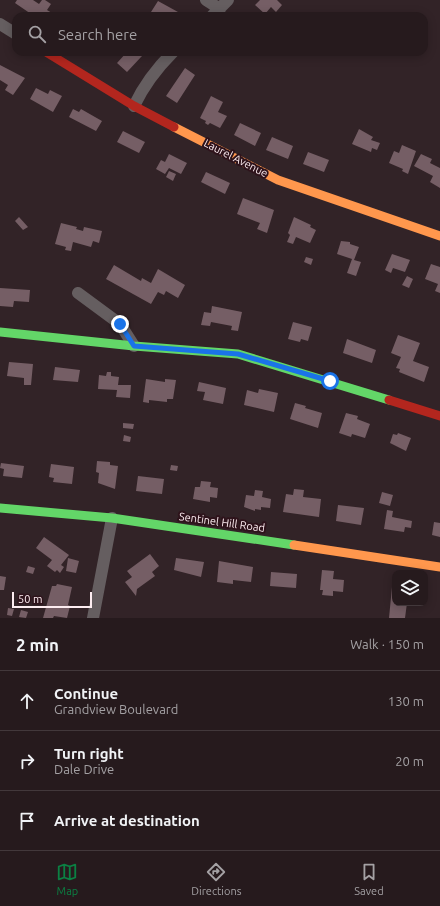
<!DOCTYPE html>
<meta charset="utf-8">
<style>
body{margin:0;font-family:Ubuntu,sans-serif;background:#32272a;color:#f1f3f6}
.controls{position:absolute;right:12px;bottom:12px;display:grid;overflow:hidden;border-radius:8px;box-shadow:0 2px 10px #0003}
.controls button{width:36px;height:36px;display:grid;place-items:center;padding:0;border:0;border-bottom:1px solid #42383b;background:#261a1d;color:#f1f3f6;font:20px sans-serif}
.scale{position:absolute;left:12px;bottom:10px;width:80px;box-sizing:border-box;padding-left:4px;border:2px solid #fdedf1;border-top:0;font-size:11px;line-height:14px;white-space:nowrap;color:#fdedf1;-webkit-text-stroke:3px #2e131b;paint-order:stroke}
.stop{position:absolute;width:12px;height:12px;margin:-9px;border:3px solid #1a73e8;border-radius:50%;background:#fff}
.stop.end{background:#1a73e8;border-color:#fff;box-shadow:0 1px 4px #0008}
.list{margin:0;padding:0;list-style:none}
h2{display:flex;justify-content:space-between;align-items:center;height:52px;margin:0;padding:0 16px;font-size:17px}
h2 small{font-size:13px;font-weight:400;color:#a4a1a4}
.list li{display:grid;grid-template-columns:26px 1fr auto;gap:12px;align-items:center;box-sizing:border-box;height:60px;padding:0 16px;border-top:1px solid #42383b}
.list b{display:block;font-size:15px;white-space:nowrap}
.list p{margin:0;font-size:13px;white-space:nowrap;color:#a4a1a4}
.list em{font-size:13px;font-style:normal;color:#a4a1a4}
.icon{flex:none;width:22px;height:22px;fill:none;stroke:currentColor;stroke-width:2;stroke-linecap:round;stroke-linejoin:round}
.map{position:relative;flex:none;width:440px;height:618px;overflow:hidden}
.search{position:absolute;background:#261a1d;box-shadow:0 2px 10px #0003;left:12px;right:12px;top:12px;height:44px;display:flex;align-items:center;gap:10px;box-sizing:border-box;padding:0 14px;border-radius:12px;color:#a4a1a4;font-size:15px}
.sheet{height:232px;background:#261a1d}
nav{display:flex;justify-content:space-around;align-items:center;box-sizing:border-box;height:56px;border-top:1px solid #42383b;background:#261a1d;font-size:11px;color:#a4a1a4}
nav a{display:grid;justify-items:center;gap:2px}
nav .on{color:#0b8043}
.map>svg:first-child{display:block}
.building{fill:#755e65}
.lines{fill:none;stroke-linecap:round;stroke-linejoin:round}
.street{stroke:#655e60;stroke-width:12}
.fast{stroke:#63d668;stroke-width:9}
.slow{stroke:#ff974d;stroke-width:9}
.jam{stroke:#b3261e;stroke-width:9}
.route{stroke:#1a73e8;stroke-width:5}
.labels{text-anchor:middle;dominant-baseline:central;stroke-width:4;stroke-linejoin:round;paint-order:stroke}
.street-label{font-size:11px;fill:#fdedf1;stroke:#2e131b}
</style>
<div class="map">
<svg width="440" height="618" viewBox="0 0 440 618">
<rect width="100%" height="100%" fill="#322327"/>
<path class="building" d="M17,0H33L39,4L42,0H45L51,4L47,10L52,13L49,16H34L15,3Z
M260,0H277L282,5L276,12L271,7L265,14L255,5Z
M158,1L178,12L176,16H158L151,12Z
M127,52H143L142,56L127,72L117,63Z
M0,65L25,78L13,95L5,90L8,85L0,80Z
M185,68L195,75L177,103L166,96Z
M36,88L48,94L50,90L62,96L53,112L30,99Z
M211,96L223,102L218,112L227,116L220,128L210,123L208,125L205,123L206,121L200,118Z
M73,109L79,112L81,109L102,121L96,131L69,117Z
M240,123L261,133L255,146L234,135Z
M359,129L373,137L371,140L380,143L377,150L372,148L371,152L352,144Z
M123,131L145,142L139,153L117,142Z
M272,137L293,146L288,159L266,150Z
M402,145L416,151L408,174L402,171L403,169L389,163L394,151L399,153Z
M308,152L329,160L324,172L303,164Z
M169,154L187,163L181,174L169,168L165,174L156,169L161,160L165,162Z
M421,154L432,159L430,163L440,168V188L430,182L433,176L414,166Z
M169,171L176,174L173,181L166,177Z
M206,172L230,183L225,194L201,182Z
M243,198L274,210L267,233L257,229L260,223L237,214Z
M19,217L28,227L23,230L15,221Z
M294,217L311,225L310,227L316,230L310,243L296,237L293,244L287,242L290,235L288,233Z
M61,223L77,227L76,229L83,231L84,227L102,231L99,243L93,241L91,247L73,242L71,251L65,250L66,247L55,244Z
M341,241L350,242V244L359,247L354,260L361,262L356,276L347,273L352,259L337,254Z
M392,254L410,260L405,272L393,268L391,273L385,270Z
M306,257L313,259L311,265L304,262Z
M431,264L440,267V293L435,291L438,284L425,279Z
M114,265L141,281L142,278L151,283L158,269L185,285L178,298L166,291L164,295L158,292L151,304L106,279Z
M407,276L413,279L409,288L402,285Z
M0,288L30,290L29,302L14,301L13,307L0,306Z
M212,306L242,312L238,331L231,330L232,326L211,322L210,326L201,325L204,312L211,313Z
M293,322L312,327L308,341L301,339L300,342L288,339Z
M398,335L420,343L413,361L429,367L424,382L399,372L400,369L396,368L401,357L391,353Z
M347,339L376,350L372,363L343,353Z
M9,362L33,364L31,385H24V378L7,376Z
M55,367L80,370L78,382L53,380Z
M107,372H111V376L119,377L118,385H131L130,398L116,397L117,390L98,389L99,375L106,376Z
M146,379L165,382V379L176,380L173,399H167V402L149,400V403L143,402Z
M199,382L226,388L223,404L203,400L205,392L197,391Z
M259,389L278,393L274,412L244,405L247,390L258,393Z
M295,403L306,406L305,408L322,413L318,428L290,419Z
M346,413L358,416L357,419L370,424L365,438L352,434L351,437L339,433Z
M123,423L134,424L133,429L123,428Z
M398,433L411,438L406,451L390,443L393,434L397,435Z
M124,435L131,437L130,442L123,441Z
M97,461L110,462V465L118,466L115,489L98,483L99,473L96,472Z
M1,463L24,466L22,478L3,476L4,469L0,468Z
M51,464L74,467L72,484L53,482L54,478L49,477Z
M171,465L178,466L177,471L170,470Z
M138,476L164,479L162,494L136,491Z
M201,481L211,482L210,487L218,488L217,498L210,497V502L193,499L195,487H200Z
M294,489L304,490L303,497L321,499L319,517L283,512L286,494L293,495Z
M255,490L263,491L262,497L271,499L270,508L261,507V510L255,509V511L244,507L246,495L254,496Z
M382,492L393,495L390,506L379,503Z
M338,505L364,508L361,525L336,521Z
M387,510L393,511L392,517L412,521L411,528L405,527L404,532L384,529Z
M434,522L440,523V537L432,535Z
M44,537L69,555L61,565L64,567L60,573L57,570L55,572L47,566L52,560L36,548Z
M150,554L159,566L152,572L155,576L137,589L136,596L125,582L132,577L127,571Z
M68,558L79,561L76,573L66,571Z
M176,558L204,562L201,577L174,570Z
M219,561L253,567L251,582L233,580V584L217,582Z
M28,566L35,568L33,574L26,572Z
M322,570L334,571L333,579L344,580L343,592L333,591V596L322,595L323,590H320Z
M271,572L297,574L296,588L270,586Z
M0,576L6,577L4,590H0Z
M57,584L72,587L68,605L70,606L67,618L54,616L53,618H43L52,586H56Z
M392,587L395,588V603H407L405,618H389Z
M8,608L14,609L12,616L7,615Z
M21,610L28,612L26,618L19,617Z"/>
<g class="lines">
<path class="street" d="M206,0L220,9
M212,16L228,0
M0,24L16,34
M134,106C143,87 158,67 173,52
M78,293L120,324L134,346
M93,618L112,518"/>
<path class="fast" d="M0,332L134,346L238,354L389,400
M0,508L112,518L294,545"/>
<path class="slow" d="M174,127L278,180L440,236
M294,545L440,567"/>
<path class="jam" d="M46,52L134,106L174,127
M389,400L440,416"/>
</g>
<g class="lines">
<path class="route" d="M120,324L134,346L238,354L330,381"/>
</g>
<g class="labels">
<g class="street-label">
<text transform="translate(236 158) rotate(27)">Laurel Avenue</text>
<text transform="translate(222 522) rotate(8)">Sentinel Hill Road</text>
</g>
</g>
</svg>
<div class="controls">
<button><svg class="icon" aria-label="layers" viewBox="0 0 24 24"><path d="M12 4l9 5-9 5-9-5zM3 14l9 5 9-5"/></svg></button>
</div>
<div class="scale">50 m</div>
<div class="stop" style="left:330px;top:381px"></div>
<div class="stop end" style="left:120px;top:324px"></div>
<div class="search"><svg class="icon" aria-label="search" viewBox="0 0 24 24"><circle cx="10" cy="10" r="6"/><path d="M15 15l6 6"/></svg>Search here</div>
</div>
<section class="sheet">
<h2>2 min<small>Walk · 150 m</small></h2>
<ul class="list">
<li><svg class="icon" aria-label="ahead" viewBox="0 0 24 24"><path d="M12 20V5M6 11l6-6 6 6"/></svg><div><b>Continue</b><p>Grandview Boulevard</p></div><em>130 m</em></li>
<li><svg class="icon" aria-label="right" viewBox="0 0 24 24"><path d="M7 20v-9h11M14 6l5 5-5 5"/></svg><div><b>Turn right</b><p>Dale Drive</p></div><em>20 m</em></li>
<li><svg class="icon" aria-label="arrive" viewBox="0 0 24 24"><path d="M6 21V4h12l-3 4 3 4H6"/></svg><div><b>Arrive at destination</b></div></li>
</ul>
</section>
<nav>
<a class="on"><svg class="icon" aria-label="map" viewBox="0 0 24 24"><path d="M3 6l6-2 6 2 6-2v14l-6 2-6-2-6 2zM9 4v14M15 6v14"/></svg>Map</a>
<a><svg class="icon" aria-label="directions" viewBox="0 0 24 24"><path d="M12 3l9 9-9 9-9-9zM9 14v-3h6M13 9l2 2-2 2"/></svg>Directions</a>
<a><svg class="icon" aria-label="saved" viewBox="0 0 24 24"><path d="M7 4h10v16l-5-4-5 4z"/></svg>Saved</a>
</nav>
